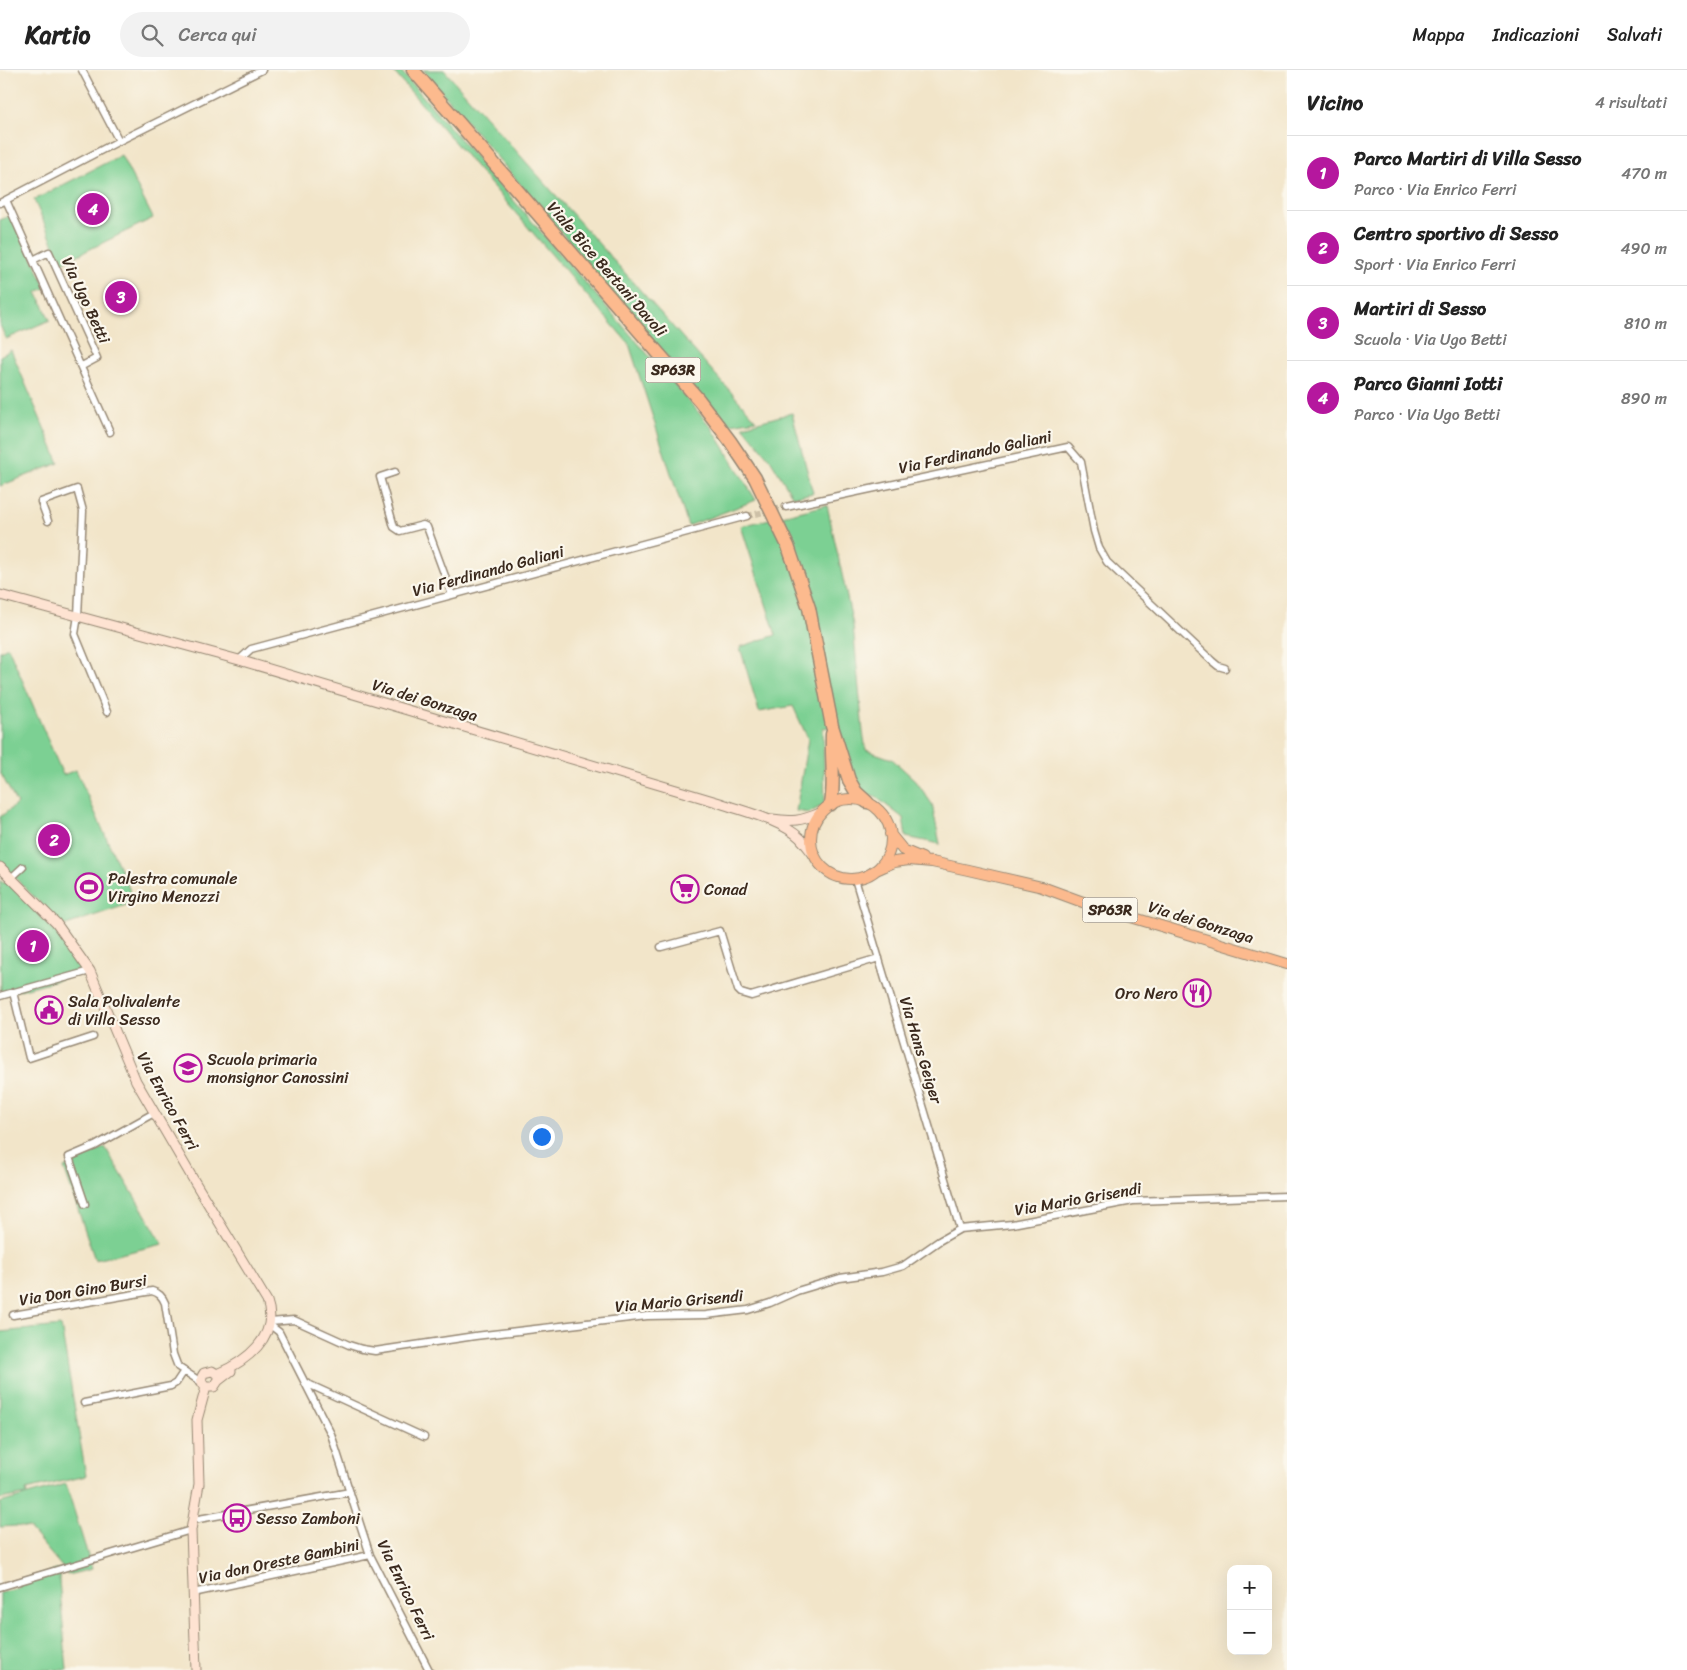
<!DOCTYPE html>
<html lang="it">
<meta charset="utf-8">
<style>
body{margin:0;font-family:Sriracha,sans-serif;background:#f2f2f2;color:#222}
.controls{position:absolute;right:15px;bottom:15px;display:grid;overflow:hidden;border-radius:10px;box-shadow:0 5px 20px #0002}
.controls button{width:45px;height:45px;display:grid;place-items:center;padding:0;border:0;border-bottom:1px solid #e0e0e0;background:#fff;color:#222;font:25px sans-serif}
.you{position:absolute;left:541px;top:1066px;width:18px;height:18px;margin:-12px;border:4px solid #fff;border-radius:50%;background:#1a73e8;box-shadow:0 0 0 8px #1a73e833}
.badge{display:grid;place-items:center;width:32px;height:32px;border-radius:50%;background:#b5179e;color:#fff;font-size:16px;font-weight:700}
.pin{position:absolute;translate:-50% -50%;border:2px solid #fff;box-shadow:0 1px 5px #0006}
.list{margin:0;padding:0;list-style:none}
h2{display:flex;justify-content:space-between;align-items:center;height:65px;margin:0;padding:0 20px;font-size:21px}
h2 small{font-size:16px;font-weight:400;color:#767676}
.list li{display:grid;grid-template-columns:32px 1fr auto;gap:15px;align-items:center;box-sizing:border-box;height:75px;padding:0 20px;border-top:1px solid #e0e0e0}
.list b{display:block;font-size:19px;white-space:nowrap}
.list p{margin:0;font-size:16px;white-space:nowrap;color:#767676}
.list em{font-size:16px;font-style:normal;color:#767676}
.icon{flex:none;width:28px;height:28px;fill:none;stroke:currentColor;stroke-width:2;stroke-linecap:round;stroke-linejoin:round}
.map{position:relative;flex:none;width:1287px;height:1600px;overflow:hidden}
header{display:flex;align-items:center;gap:30px;box-sizing:border-box;height:70px;padding:0 25px;background:#fff;border-bottom:1px solid #e0e0e0}
header strong{font-size:24px}
nav{display:flex;gap:28px;margin-inline-start:auto;font-size:18px}
.search{width:350px;height:45px;background:#f2f2f2;display:flex;align-items:center;gap:12px;box-sizing:border-box;padding:0 18px;border-radius:28px;color:#767676;font-size:19px}
main{display:flex}
aside{flex:1;background:#fff}
.map>svg:first-child{display:block}
.green{fill:#7cd093;stroke:#5c7d58}
.lines{fill:none;stroke-linecap:round;stroke-linejoin:round}
.street-tunnel{stroke:#cdc0a7;stroke-width:6;stroke-dasharray:6 3;stroke-linecap:butt}
.street-casing{stroke:#968874;stroke-width:9}
.secondary-casing{stroke:#968874;stroke-width:11}
.primary-casing{stroke:#968874;stroke-width:12}
.highway-casing{stroke:#968874;stroke-width:15}
.street{stroke:#fff;stroke-width:6}
.secondary{stroke:#fee3d2;stroke-width:9}
.primary{stroke:#fcba8e;stroke-width:10}
.highway{stroke:#fcba8e;stroke-width:12}
.labels{text-anchor:middle;dominant-baseline:central;stroke-width:4.5;stroke-linejoin:round;paint-order:stroke}
.shield{fill:#fbf7ec;stroke:#75685c;stroke-width:1}
.shield-label{font-size:15px;font-weight:bold;fill:#3b2a1e}
.street-label{font-size:16px;fill:#3b2a1e;stroke:#fbf7ec}
.poi-label{font-size:16px;fill:#3b2a1e;stroke:#fbf7ec;text-anchor:start}
</style>
<header>
<strong>Kartio</strong>
<div class="search"><svg class="icon" aria-label="search" viewBox="0 0 24 24"><circle cx="10" cy="10" r="6"/><path d="M15 15l6 6"/></svg>Cerca qui</div>
<nav><a>Mappa</a><a>Indicazioni</a><a>Salvati</a></nav>
</header>
<main>
<div class="map">
<svg width="1287" height="1600" viewBox="0 0 1287 1600">
<rect width="100%" height="100%" fill="#fbf7ec"/>
<filter id="ink" filterUnits="userSpaceOnUse"><feTurbulence type="fractalNoise" baseFrequency=".02" numOctaves="2"/><feDisplacementMap in="SourceGraphic" scale="10" xChannelSelector="R" yChannelSelector="G"/><feConvolveMatrix kernelMatrix="1 2 1 2 8 2 1 2 1" color-interpolation-filters="sRGB"/></filter>
<filter id="wash" filterUnits="userSpaceOnUse"><feTurbulence type="fractalNoise" baseFrequency=".0096" numOctaves="4" result="noise"/><feDisplacementMap in="SourceGraphic" scale="20" xChannelSelector="R" yChannelSelector="G"/><feGaussianBlur stdDeviation="1.12" result="paint"/><feColorMatrix in="noise" values="0 0 0 0 0 0 0 0 0 0 0 0 0 0 0 0 0 1.4 0 .05"/><feComposite in="paint" operator="in"/></filter>
<g filter="url(#wash)">
<rect width="100%" height="100%" fill="#f2e5c9"/>
<path class="green" d="M392,0H400L712,358L756,430L688,456L629,274Z
M423,0H444L756,350L725,355Z
M121,85L153,148L62,193L34,130Z
M13,144L46,218L37,222L50,250L6,269L0,255V150Z
M11,280L59,393L0,416V286Z
M792,343L813,423L793,427L770,389L743,356Z
M827,435L853,555L863,662L866,680L892,689L916,711L932,734L940,774L906,767L903,748L876,727L865,725L854,707L839,656L823,658L825,734L809,743L796,741L808,669L793,636L759,642L740,577L776,565L741,456Z
M8,577L63,705L76,700L135,832L63,856L0,793V747L17,734L0,702V581Z
M0,810L3,813L7,812C32,839 68,869 83,903L1,925Z
M105,1077L163,1174L95,1190L64,1098Z
M61,1256L86,1406L26,1420L27,1424L0,1429V1262Z
M66,1414L92,1499L67,1505V1497L60,1500L59,1510L67,1600H0V1523L19,1518L20,1511L63,1498L29,1458L16,1456L0,1457V1433Z"/>
</g>
<g filter="url(#ink)">
<g class="lines">
<path class="street-tunnel" d="M747,446L786,437"/>
<g class="street-casing">
<path id="street" d="M82,0L119,71
M6,130L110,362
M0,133L119,71L262,0
M33,190L49,182L97,288L82,296
M395,402L380,407L394,457L400,461L423,455L427,457L452,525
M786,437L1068,377L1081,392L1094,461L1099,478L1107,492L1212,591L1218,596L1225,598
M48,451L41,432L77,419L83,441L78,546L75,564L107,642
M239,590L251,579L747,446
M11,808L23,797
M855,809L960,1159
M661,877L720,861L738,920L741,923L751,926L879,888
M13,922L29,988L93,967
M0,926L90,901
M85,1134L69,1087L95,1076L154,1043
M13,1245L152,1221C159,1223 162,1226 165,1233L173,1284L178,1297L201,1312
M270,1252L294,1250L349,1275L362,1279L375,1281L475,1266L647,1246L706,1245L748,1240L770,1233L797,1221L840,1208L882,1202L903,1196L939,1171L960,1159L1012,1154L1133,1131L1287,1126
M270,1255L279,1262L331,1364L370,1485L429,1600
M306,1313L424,1367
M84,1333L171,1316L176,1313L184,1301
M193,1450L350,1422
M0,1517L191,1460
M193,1523L370,1485"/>
</g>
<g class="secondary-casing">
<path id="secondary" d="M0,525L239,590L720,733C745,742 781,750 800,768C805,773 809,779 813,784
M772,749C792,752 801,751 820,743
M0,797L56,853L90,901L136,1011L193,1109L267,1231C280,1267 245,1292 217,1304L212,1301L204,1303C200,1308 201,1314 206,1317
M206,1317H214L218,1311L231,1301
M196,1600L191,1460L199,1414L197,1350L206,1317"/>
</g>
<g class="primary-casing">
<path id="primary" d="M811 769a40 40 0 1 1 80 0a40 40 0 1 1-80 0Z
M890,764L903,780L922,788
M874,801L894,792L909,790L932,792L968,800L1042,817L1091,835L1287,894"/>
</g>
<g class="highway-casing">
<path id="highway" d="M413,0L699,330L730,371L755,408L788,476L809,538L832,656L849,710L856,722L867,732
M831,734C835,711 831,688 832,664"/>
</g>
<use href="#street" class="street"/>
<use href="#secondary" class="secondary"/>
<use href="#primary" class="primary"/>
<use href="#highway" class="highway"/>
</g>
</g>
<defs>
<g id="stadium-ring" transform="scale(1.4375)"><circle r="9.5" fill="#fbf7ec" stroke="#b5179e" stroke-width="1.5"/><path d="M0-5a6.5 5 0 1 0 0 10a6.5 5 0 1 0 0-10ZM-3.5-1.8h7v3.6h-7Z" fill="#b5179e"/></g>
<g id="supermarket-ring" transform="scale(1.4375)"><circle r="9.5" fill="#fbf7ec" stroke="#b5179e" stroke-width="1.5"/><path d="M-6-5.5h2.5l.6 2H6L4.5 2H-2.5L-4.4-4H-6ZM-1.5 3.2a1.3 1.3 0 1 0 .1 0ZM3 3.2a1.3 1.3 0 1 0 .1 0Z" fill="#b5179e"/></g>
<g id="restaurant-ring" transform="scale(1.4375)"><circle r="9.5" fill="#fbf7ec" stroke="#b5179e" stroke-width="1.5"/><path d="M-5-6h1v4h1v-4h1v4h1v-4h1v5L-1.5 .5V6h-2V.5L-5-1ZM5-6V6H3V1.5H1.5Q1.5-4 5-6Z" fill="#b5179e"/></g>
<g id="civic-ring" transform="scale(1.4375)"><circle r="9.5" fill="#fbf7ec" stroke="#b5179e" stroke-width="1.5"/><path d="M-.6-6.5H3V-4.5H.6V-3L4-1V1h2V6H-6V1h2V-1L-.6-3ZM-1.2 2.5V6h2.4V2.5Z" fill="#b5179e"/></g>
<g id="school-ring" transform="scale(1.4375)"><circle r="9.5" fill="#fbf7ec" stroke="#b5179e" stroke-width="1.5"/><path d="M0-5L7-2L0 1L-7-2ZM-4 1L0 2.5L4 1V4Q0 6-4 4Z" fill="#b5179e"/></g>
<g id="bus-ring" transform="scale(1.4375)"><circle r="9.5" fill="#fbf7ec" stroke="#b5179e" stroke-width="1.5"/><path d="M-5-6H5V4H4V6H2V4H-2V6H-4V4H-5ZM-3.5-4V0h7V-4ZM-3.5 1.2v1.5H-2V1.2ZM2 1.2v1.5H3.5V1.2Z" fill="#b5179e"/></g>
</defs>
<g fill-rule="evenodd">
<use href="#stadium-ring" x="89" y="817"/>
<use href="#supermarket-ring" x="685" y="819"/>
<use href="#restaurant-ring" x="1197" y="923"/>
<use href="#civic-ring" x="49" y="940"/>
<use href="#school-ring" x="188" y="998"/>
<use href="#bus-ring" x="237" y="1448"/>
</g>
<g class="labels">
<g class="shield">
<rect x="645.5" y="287.5" width="55" height="25" rx="4"/>
<rect x="1082.5" y="827.5" width="55" height="25" rx="4"/>
</g>
<g class="shield-label">
<text x="673" y="300">SP63R</text>
<text x="1110" y="840">SP63R</text>
</g>
<g class="street-label">
<text transform="translate(607 199) rotate(49)">Viale Bice Bertani Davoli</text>
<text transform="translate(86 230) rotate(65)">Via Ugo Betti</text>
<text transform="translate(975 382) rotate(-12)">Via Ferdinando Galiani</text>
<text transform="translate(488 501) rotate(-15)">Via Ferdinando Galiani</text>
<text transform="translate(425 630) rotate(17)">Via dei Gonzaga</text>
<text transform="translate(1201 852) rotate(17)">Via dei Gonzaga</text>
<text transform="translate(921 980) rotate(73)">Via Hans Geiger</text>
<text transform="translate(168 1031) rotate(61)">Via Enrico Ferri</text>
<text transform="translate(1078 1129) rotate(-10)">Via Mario Grisendi</text>
<text transform="translate(83 1220) rotate(-9)">Via Don Gino Bursi</text>
<text transform="translate(679 1231) rotate(-5)">Via Mario Grisendi</text>
<text transform="translate(279 1491) rotate(-12)">Via don Oreste Gambini</text>
<text transform="translate(406 1520) rotate(64)">Via Enrico Ferri</text>
</g>
<g class="poi-label">
<text x="108" y="808">Palestra comunale<tspan x="108" dy="18">Virgino Menozzi</tspan></text>
<text x="704" y="819">Conad</text>
<text x="1178" y="923" text-anchor="end">Oro Nero</text>
<text x="68" y="931">Sala Polivalente<tspan x="68" dy="18">di Villa Sesso</tspan></text>
<text x="207" y="989">Scuola primaria<tspan x="207" dy="18">monsignor Canossini</tspan></text>
<text x="256" y="1448">Sesso Zamboni</text>
</g>
</g>
</svg>
<div class="controls">
<button>+</button>
<button>−</button>
</div>
<div class="you"></div>
<div class="pin badge" style="left:33px;top:876px">1</div>
<div class="pin badge" style="left:54px;top:770px">2</div>
<div class="pin badge" style="left:121px;top:227px">3</div>
<div class="pin badge" style="left:93px;top:139px">4</div>
</div>
<aside>
<h2>Vicino<small>4 risultati</small></h2>
<ul class="list">
<li><span class="badge">1</span><div><b>Parco Martiri di Villa Sesso</b><p>Parco · Via Enrico Ferri</p></div><em>470 m</em></li>
<li><span class="badge">2</span><div><b>Centro sportivo di Sesso</b><p>Sport · Via Enrico Ferri</p></div><em>490 m</em></li>
<li><span class="badge">3</span><div><b>Martiri di Sesso</b><p>Scuola · Via Ugo Betti</p></div><em>810 m</em></li>
<li><span class="badge">4</span><div><b>Parco Gianni Iotti</b><p>Parco · Via Ugo Betti</p></div><em>890 m</em></li>
</ul>
</aside>
</main>
